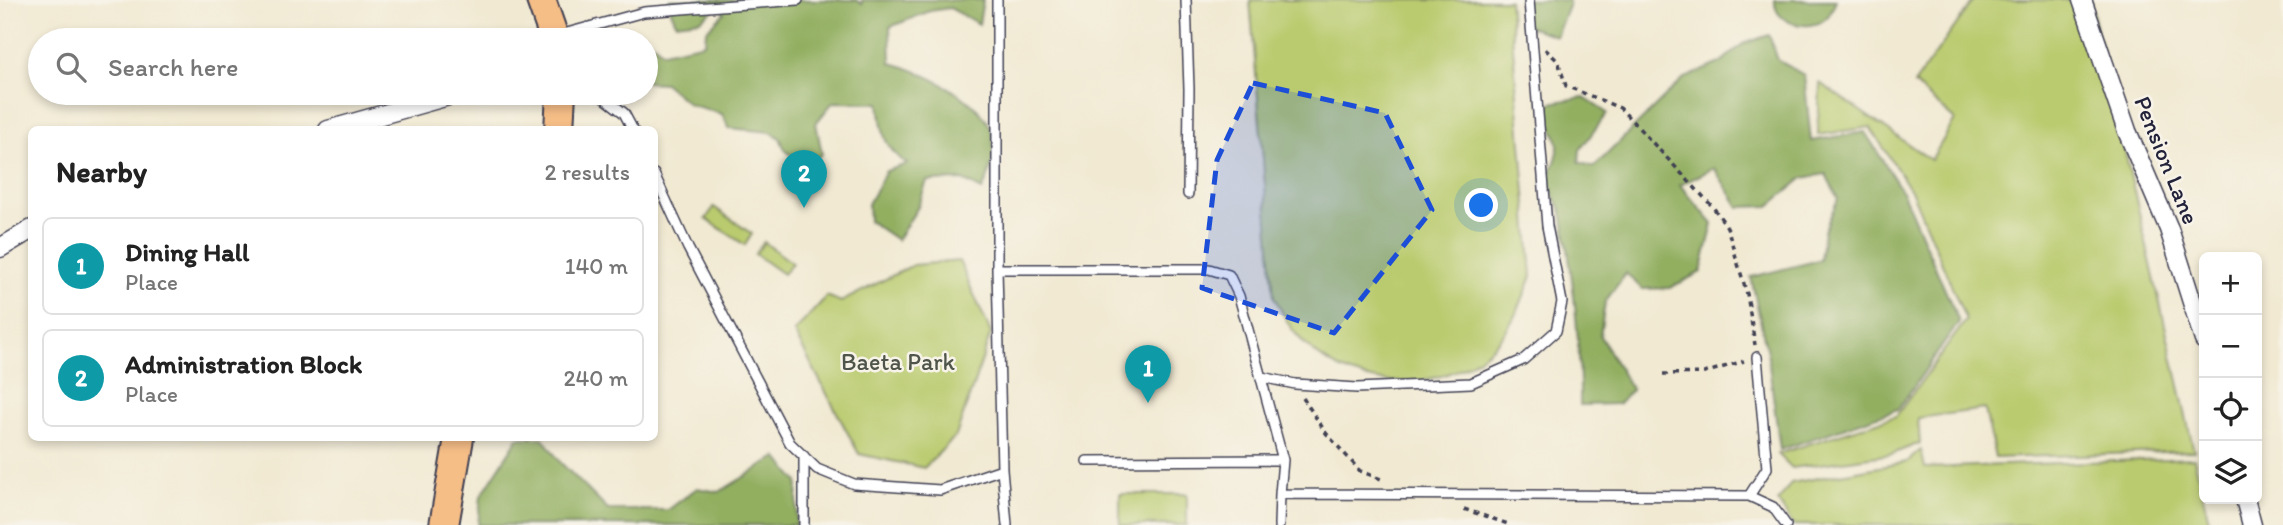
<!DOCTYPE html>
<meta charset="utf-8">
<style>
body{margin:0;font-family:Itim,sans-serif;background:#f2f2f2;color:#222}
.controls{position:absolute;right:21px;bottom:21px;display:grid;overflow:hidden;border-radius:10px;box-shadow:0 4px 10px #0003}
.controls button{width:63px;height:63px;display:grid;place-items:center;padding:0;border:0;border-bottom:2px solid #e0e0e0;background:#fff;color:#222;font:35px sans-serif}
.you{position:absolute;left:1482px;top:206px;width:24px;height:24px;margin:-18px;border:5px solid #fff;border-radius:50%;background:#1a73e8;box-shadow:0 0 0 10px #1a73e833}
.badge{display:grid;place-items:center;width:46px;height:46px;border-radius:50%;background:#1f6fb2;color:#fff;font-size:23px;font-weight:700}
.pin{position:absolute;translate:-50% -58px;filter:drop-shadow(0 2px 4px #0008)}
.pin::after{content:'';position:absolute;top:37px;width:24px;height:21px;background:inherit;clip-path:polygon(0 0,100% 0,50% 100%)}
.list{margin:0;padding:0;list-style:none}
h2{display:flex;justify-content:space-between;align-items:center;height:91px;margin:0;padding:0 28px;font-size:30px}
h2 small{font-size:23px;font-weight:400;color:#767676}
.list li{display:grid;grid-template-columns:46px 1fr auto;gap:21px;align-items:center;box-sizing:border-box;height:98px;margin:0 14px 14px;padding:0 14px;border:2px solid #e0e0e0;border-radius:10px}
.list b{display:block;font-size:26px;white-space:nowrap}
.list p{margin:0;font-size:23px;white-space:nowrap;color:#767676}
.list em{font-size:23px;font-style:normal;color:#767676}
.icon{flex:none;width:38px;height:38px;fill:none;stroke:currentColor;stroke-width:2;stroke-linecap:round;stroke-linejoin:round}
.map{position:relative;flex:none;width:2283px;height:525px;overflow:hidden}
.search{position:absolute;background:#fff;box-shadow:0 4px 10px #0003;left:28px;top:28px;width:630px;height:77px;display:flex;align-items:center;gap:18px;box-sizing:border-box;padding:0 24px;border-radius:38px;color:#767676;font-size:26px}
.panel{position:absolute;background:#fff;box-shadow:0 4px 10px #0003;left:28px;top:126px;width:630px;height:315px;border-radius:10px}
.map>svg:first-child{display:block}
.green{fill:#b9cb6e;stroke:#6e7654;stroke-width:2}
.forest{fill:#92af61;stroke:#5a684e;stroke-width:2}
.lines{fill:none;stroke-linecap:round;stroke-linejoin:round}
.service-casing{stroke:#414052;stroke-width:12}
.minor-casing{stroke:#414052;stroke-width:21}
.primary-casing{stroke:#414052;stroke-width:32}
.path{stroke:#414052;stroke-width:3.5;stroke-dasharray:5 5;stroke-linecap:butt}
.service{stroke:#fff;stroke-width:9}
.minor{stroke:#fff;stroke-width:18}
.primary{stroke:#f6be87;stroke-width:28}
.marked{fill:#1d4ed8;fill-opacity:0.2;stroke:#1d4ed8;stroke-width:5;stroke-dasharray:14 9;stroke-linejoin:round}
.labels{text-anchor:middle;dominant-baseline:central;stroke-width:5;stroke-linejoin:round;paint-order:stroke}
.street-label{font-size:24px;fill:#22223b;stroke:#f7f3e8}
.park-label{font-size:24px;fill:#4f554a;stroke:#f7f3e8}
</style>
<div class="map">
<svg width="2283" height="525" viewBox="0 0 2283 525">
<rect width="100%" height="100%" fill="#f7f3e8"/>
<filter id="ink" filterUnits="userSpaceOnUse"><feTurbulence type="fractalNoise" baseFrequency=".0143" numOctaves="2"/><feDisplacementMap in="SourceGraphic" scale="14" xChannelSelector="R" yChannelSelector="G"/><feConvolveMatrix kernelMatrix="1 2 1 2 8 2 1 2 1" color-interpolation-filters="sRGB"/></filter>
<filter id="wash" filterUnits="userSpaceOnUse"><feTurbulence type="fractalNoise" baseFrequency=".00686" numOctaves="4" result="noise"/><feDisplacementMap in="SourceGraphic" scale="28" xChannelSelector="R" yChannelSelector="G"/><feGaussianBlur stdDeviation="1.57" result="paint"/><feColorMatrix in="noise" values="0 0 0 0 0 0 0 0 0 0 0 0 0 0 0 0 0 1.4 0 .05"/><feComposite in="paint" operator="in"/></filter>
<g filter="url(#wash)">
<rect width="100%" height="100%" fill="#f1e9d2"/>
<path class="green" d="M1250,0H1509L1532,276C1521,303 1512,330 1489,350C1434,398 1342,391 1296,334C1287,324 1281,309 1274,297Z
M1974,0H2090L2194,451L1995,458L1985,409L1918,418L1920,443L1892,454L1792,468L1778,454L1896,416L1966,320L1912,192L1870,127L1818,135L1820,83L1931,160L1955,120L1914,84Z
M714,207L752,234L745,245L706,219Z
M764,242L792,263L783,274L755,254Z
M959,261L991,333L956,436L924,468L859,454L794,332L827,296L841,302L913,265Z
M1921,450L1925,468L2194,458L2210,525H1793L1778,502L1791,483L1907,462Z
M1120,494H1187V525H1120Z"/>
<path class="forest" d="M669,0H856L862,4V0H983L979,24L950,8L930,11L890,27L891,63C920,70 983,100 992,132C996,150 991,174 982,190L963,180L927,181L918,207L897,240L869,221L868,204L886,171L907,164C881,145 883,132 879,103L833,102L816,123L822,154L804,166L785,150L780,138L771,132L729,128L722,114L689,104L664,83L646,82V40H616L623,32H639L663,52L705,43L706,31L724,13L719,6L700,20L676,23L668,4Z
M1519,0H1568L1569,4L1556,36L1520,24Z
M1775,0H1836C1833,6 1831,15 1825,19C1809,32 1773,24 1775,0Z
M1769,35L1778,60L1804,75L1811,141L1865,132L1903,193L1959,322L1898,409L1780,450L1768,357L1751,277L1820,260L1824,231L1838,199L1826,174L1803,178L1769,206L1739,207L1714,168L1680,185L1713,224L1701,272L1670,288L1642,289L1626,273L1605,302L1600,336L1632,390L1618,404L1580,405C1581,342 1573,279 1563,217C1561,203 1548,192 1549,177C1549,173 1553,167 1555,162C1562,145 1556,133 1546,118L1550,103L1583,97L1607,113L1580,150L1579,162L1594,167L1683,79L1720,63L1743,44Z
M518,438H543L560,462L608,510H668L697,488L719,492L777,457L798,482L796,525H478L481,496Z"/>
</g>
<g filter="url(#ink)">
<g class="lines">
<g class="service-casing">
<path id="service" d="M1186,0L1189,89L1188,194
M556,36L644,12L798,0
M598,93L624,113L633,130
M654,174L688,248L790,443L817,469L854,484L940,490L1002,469L997,269V0
M997,269H1209L1229,275L1239,296L1283,460L1280,494L1749,496L1773,507L1786,525
M1262,377L1295,384L1357,388L1471,383L1523,360L1556,331L1562,302L1547,226L1529,0
M804,456V525
M1087,461L1283,460
M1002,469L1007,525
M1749,496L1767,468L1757,357
M1279,525L1280,494"/>
</g>
<g class="minor-casing">
<path id="minor" d="M2082,0L2127,131L2169,229L2204,340
M328,130L459,93
M0,248L32,229
M2245,499L2252,525"/>
</g>
<g class="primary-casing">
<path id="primary" d="M541,0L555,40
M559,130L561,93
M444,525L459,438"/>
</g>
<path class="path" d="M1545,49L1558,61L1566,86L1620,108L1713,207L1727,227L1747,294L1755,345
M1663,374L1704,373L1744,361
M1303,398L1326,433L1360,471L1384,480
M1464,509L1511,525"/>
<use href="#service" class="service"/>
<use href="#minor" class="minor"/>
<use href="#primary" class="primary"/>
</g>
</g>
<path class="marked" d="M1253,83L1385,113L1432,210L1334,333L1202,288L1217,160Z"/>
<g class="labels">
<g class="street-label">
<text transform="translate(2167 160) rotate(68)">Pension Lane</text>
</g>
<g class="park-label">
<text x="898" y="361">Baeta Park</text>
</g>
</g>
</svg>
<div class="controls">
<button>+</button>
<button>−</button>
<button><svg class="icon" aria-label="locate" viewBox="0 0 24 24"><circle cx="12" cy="12" r="6"/><path d="M12 2v4M12 18v4M2 12h4M18 12h4"/></svg></button>
<button><svg class="icon" aria-label="layers" viewBox="0 0 24 24"><path d="M12 4l9 5-9 5-9-5zM3 14l9 5 9-5"/></svg></button>
</div>
<div class="you"></div>
<div class="pin badge" style="left:1148px;top:403px;background:#0f9aa8">1</div>
<div class="pin badge" style="left:804px;top:208px;background:#0f9aa8">2</div>
<div class="search"><svg class="icon" aria-label="search" viewBox="0 0 24 24"><circle cx="10" cy="10" r="6"/><path d="M15 15l6 6"/></svg>Search here</div>
<section class="panel">
<h2>Nearby<small>2 results</small></h2>
<ul class="list">
<li><span class="badge" style="background:#0f9aa8">1</span><div><b>Dining Hall</b><p>Place</p></div><em>140 m</em></li>
<li><span class="badge" style="background:#0f9aa8">2</span><div><b>Administration Block</b><p>Place</p></div><em>240 m</em></li>
</ul>
</section>
</div>
